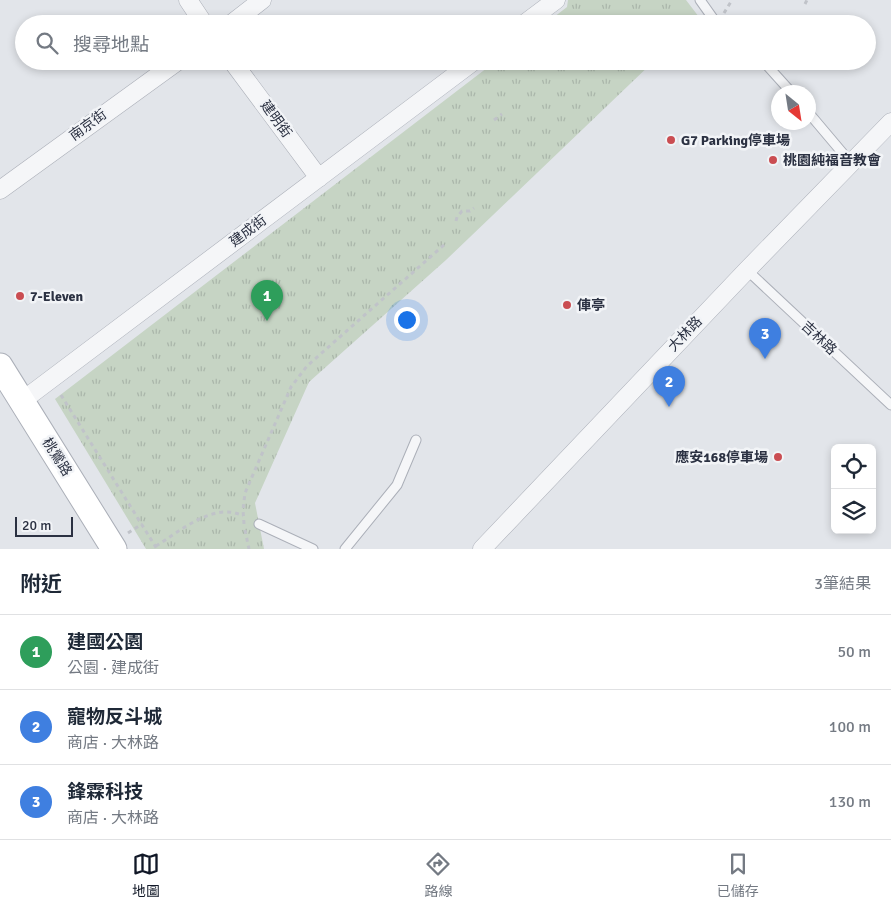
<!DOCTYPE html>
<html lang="zh-TW">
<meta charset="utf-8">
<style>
body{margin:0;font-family:Signika,"Noto Sans TC",sans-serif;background:#f6f6f7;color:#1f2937}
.controls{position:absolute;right:15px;bottom:15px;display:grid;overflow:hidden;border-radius:8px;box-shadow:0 2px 8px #0003}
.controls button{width:45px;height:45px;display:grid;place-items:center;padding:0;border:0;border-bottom:1px solid #e0e1e3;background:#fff;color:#1f2937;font:25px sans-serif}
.compass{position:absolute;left:771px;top:85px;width:45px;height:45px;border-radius:50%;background:#fff;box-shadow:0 2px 8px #0003;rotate:150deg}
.scale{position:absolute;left:15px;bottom:12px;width:58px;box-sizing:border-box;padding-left:5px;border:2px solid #2b3142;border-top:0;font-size:14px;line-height:18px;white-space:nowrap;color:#2b3142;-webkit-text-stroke:4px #f2f4f7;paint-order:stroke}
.you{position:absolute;left:406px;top:319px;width:18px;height:18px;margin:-12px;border:4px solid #fff;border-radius:50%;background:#1a73e8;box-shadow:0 0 0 8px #1a73e833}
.badge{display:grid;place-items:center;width:32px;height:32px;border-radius:50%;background:#111827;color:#fff;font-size:16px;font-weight:700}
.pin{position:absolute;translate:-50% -41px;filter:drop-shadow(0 1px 2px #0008)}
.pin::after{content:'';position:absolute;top:26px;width:18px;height:15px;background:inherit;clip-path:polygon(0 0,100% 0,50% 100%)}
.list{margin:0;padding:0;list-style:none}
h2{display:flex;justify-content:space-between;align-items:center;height:65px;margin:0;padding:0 20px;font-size:21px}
h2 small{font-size:16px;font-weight:400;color:#747a83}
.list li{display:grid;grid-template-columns:32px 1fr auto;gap:15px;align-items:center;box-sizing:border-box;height:75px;padding:0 20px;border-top:1px solid #e0e1e3}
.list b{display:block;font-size:19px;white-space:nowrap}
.list p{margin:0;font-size:16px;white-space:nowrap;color:#747a83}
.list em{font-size:16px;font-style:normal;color:#747a83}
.icon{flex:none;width:28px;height:28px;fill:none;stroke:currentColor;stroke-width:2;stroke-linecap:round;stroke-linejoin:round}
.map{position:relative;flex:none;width:891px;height:549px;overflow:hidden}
.search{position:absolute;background:#fff;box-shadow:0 2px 8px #0003;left:15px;right:15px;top:15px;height:55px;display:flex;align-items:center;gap:12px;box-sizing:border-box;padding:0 18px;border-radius:28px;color:#747a83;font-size:19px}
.sheet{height:290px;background:#fff}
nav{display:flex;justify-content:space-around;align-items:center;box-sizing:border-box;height:70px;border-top:1px solid #e0e1e3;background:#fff;font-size:14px;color:#747a83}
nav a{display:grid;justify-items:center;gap:2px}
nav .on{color:#111827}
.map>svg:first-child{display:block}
.grass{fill:url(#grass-tufts)}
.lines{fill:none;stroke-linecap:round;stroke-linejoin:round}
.service-casing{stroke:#abafb8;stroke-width:11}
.minor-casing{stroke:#abafb8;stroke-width:19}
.secondary-casing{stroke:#abafb8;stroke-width:27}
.path{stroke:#c0c3c9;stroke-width:3;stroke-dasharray:4 4;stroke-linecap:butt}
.service{stroke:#f5f6f8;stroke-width:9}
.minor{stroke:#f5f6f8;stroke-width:18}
.secondary{stroke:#fff;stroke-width:25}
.poi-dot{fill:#ca4d52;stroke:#f2f4f7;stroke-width:2}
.labels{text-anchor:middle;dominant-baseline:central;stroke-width:5;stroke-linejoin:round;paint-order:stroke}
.street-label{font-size:14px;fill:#2b3142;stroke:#f2f4f7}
.poi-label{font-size:14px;font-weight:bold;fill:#2b3142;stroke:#f2f4f7;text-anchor:start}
</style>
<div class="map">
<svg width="891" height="549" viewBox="0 0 891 549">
<defs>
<pattern id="grass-tufts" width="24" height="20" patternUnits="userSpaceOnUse" patternTransform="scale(1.25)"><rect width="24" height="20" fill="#c6d4c4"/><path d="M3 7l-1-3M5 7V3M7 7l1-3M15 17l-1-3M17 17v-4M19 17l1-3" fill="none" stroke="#aab6aa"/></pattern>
</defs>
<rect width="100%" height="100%" fill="#e2e5ea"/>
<path class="grass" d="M568,0H686L699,17L693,24H545L567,7Z
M496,61H654L446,260L309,382L255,503L264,549H146L55,399Z"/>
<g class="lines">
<g class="service-casing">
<path id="service" d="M700,0L717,24
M763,61L791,92
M808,112L851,163
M747,270L891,405
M259,524L313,549
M345,549L397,485L416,440"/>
</g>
<g class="minor-casing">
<path id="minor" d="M188,0L204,24
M231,24L262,0
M524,24L556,0
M232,61L319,178
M0,190L178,61
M22,401L474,61
M482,549L747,270L891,122"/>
</g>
<g class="secondary-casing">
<path id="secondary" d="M0,366L114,549"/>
</g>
<path class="path" d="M805,4L807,0
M724,13L732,0
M494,120L502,114
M456,221L457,217L462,211H470L474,208
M61,395L157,549
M244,524L243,510L245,493L291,387L307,366L445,244
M245,530L249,549
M128,533L142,524
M156,546C179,532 214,501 243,516"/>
<use href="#service" class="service"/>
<use href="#minor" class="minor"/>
<use href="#secondary" class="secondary"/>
</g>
<g class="poi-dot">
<circle cx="671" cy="140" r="5"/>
<circle cx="773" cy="160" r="5"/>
<circle cx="20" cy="296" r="5"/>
<circle cx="567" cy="305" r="5"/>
<circle cx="778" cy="457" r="5"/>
</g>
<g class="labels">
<g class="street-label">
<text transform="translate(276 119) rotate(54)">建明街</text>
<text transform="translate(88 125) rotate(-36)">南京街</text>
<text transform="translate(248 231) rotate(-37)">建成街</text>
<text transform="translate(685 334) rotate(-46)">大林路</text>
<text transform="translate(819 338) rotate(43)">吉林路</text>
<text transform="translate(57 457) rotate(58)">桃鶯路</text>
</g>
<g class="poi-label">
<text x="681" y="140">G7 Parking停車場</text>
<text x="783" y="160">桃園純福音教會</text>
<text x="30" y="296">7-Eleven</text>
<text x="577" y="305">俥亭</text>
<text x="768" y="457" text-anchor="end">應安168停車場</text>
</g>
</g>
</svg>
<div class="controls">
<button><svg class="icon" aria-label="locate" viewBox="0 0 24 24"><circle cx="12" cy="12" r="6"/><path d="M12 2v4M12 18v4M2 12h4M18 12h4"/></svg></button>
<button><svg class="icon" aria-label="layers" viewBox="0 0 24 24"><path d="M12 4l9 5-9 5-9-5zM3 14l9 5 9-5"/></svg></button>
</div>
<svg class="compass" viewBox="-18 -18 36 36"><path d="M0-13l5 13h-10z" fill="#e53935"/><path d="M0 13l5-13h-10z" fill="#747a83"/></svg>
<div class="scale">20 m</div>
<div class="you"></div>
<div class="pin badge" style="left:267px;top:321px;background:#2e9e5b">1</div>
<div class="pin badge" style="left:669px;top:407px;background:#3f7fe0">2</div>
<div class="pin badge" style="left:765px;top:359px;background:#3f7fe0">3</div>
<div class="search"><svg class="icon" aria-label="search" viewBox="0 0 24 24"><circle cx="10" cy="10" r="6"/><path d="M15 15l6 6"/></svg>搜尋地點</div>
</div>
<section class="sheet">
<h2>附近<small>3筆結果</small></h2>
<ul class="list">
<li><span class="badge" style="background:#2e9e5b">1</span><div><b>建國公園</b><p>公園 · 建成街</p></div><em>50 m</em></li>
<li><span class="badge" style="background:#3f7fe0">2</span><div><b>寵物反斗城</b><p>商店 · 大林路</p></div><em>100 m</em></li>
<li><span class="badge" style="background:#3f7fe0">3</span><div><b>鋒霖科技</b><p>商店 · 大林路</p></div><em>130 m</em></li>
</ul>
</section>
<nav>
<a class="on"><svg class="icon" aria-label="map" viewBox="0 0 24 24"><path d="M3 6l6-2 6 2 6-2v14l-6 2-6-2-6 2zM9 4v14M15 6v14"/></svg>地圖</a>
<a><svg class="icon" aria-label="directions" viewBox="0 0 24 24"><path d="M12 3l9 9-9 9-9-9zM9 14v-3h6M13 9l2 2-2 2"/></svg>路線</a>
<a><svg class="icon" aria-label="saved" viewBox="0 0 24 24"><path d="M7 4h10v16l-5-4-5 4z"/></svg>已儲存</a>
</nav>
